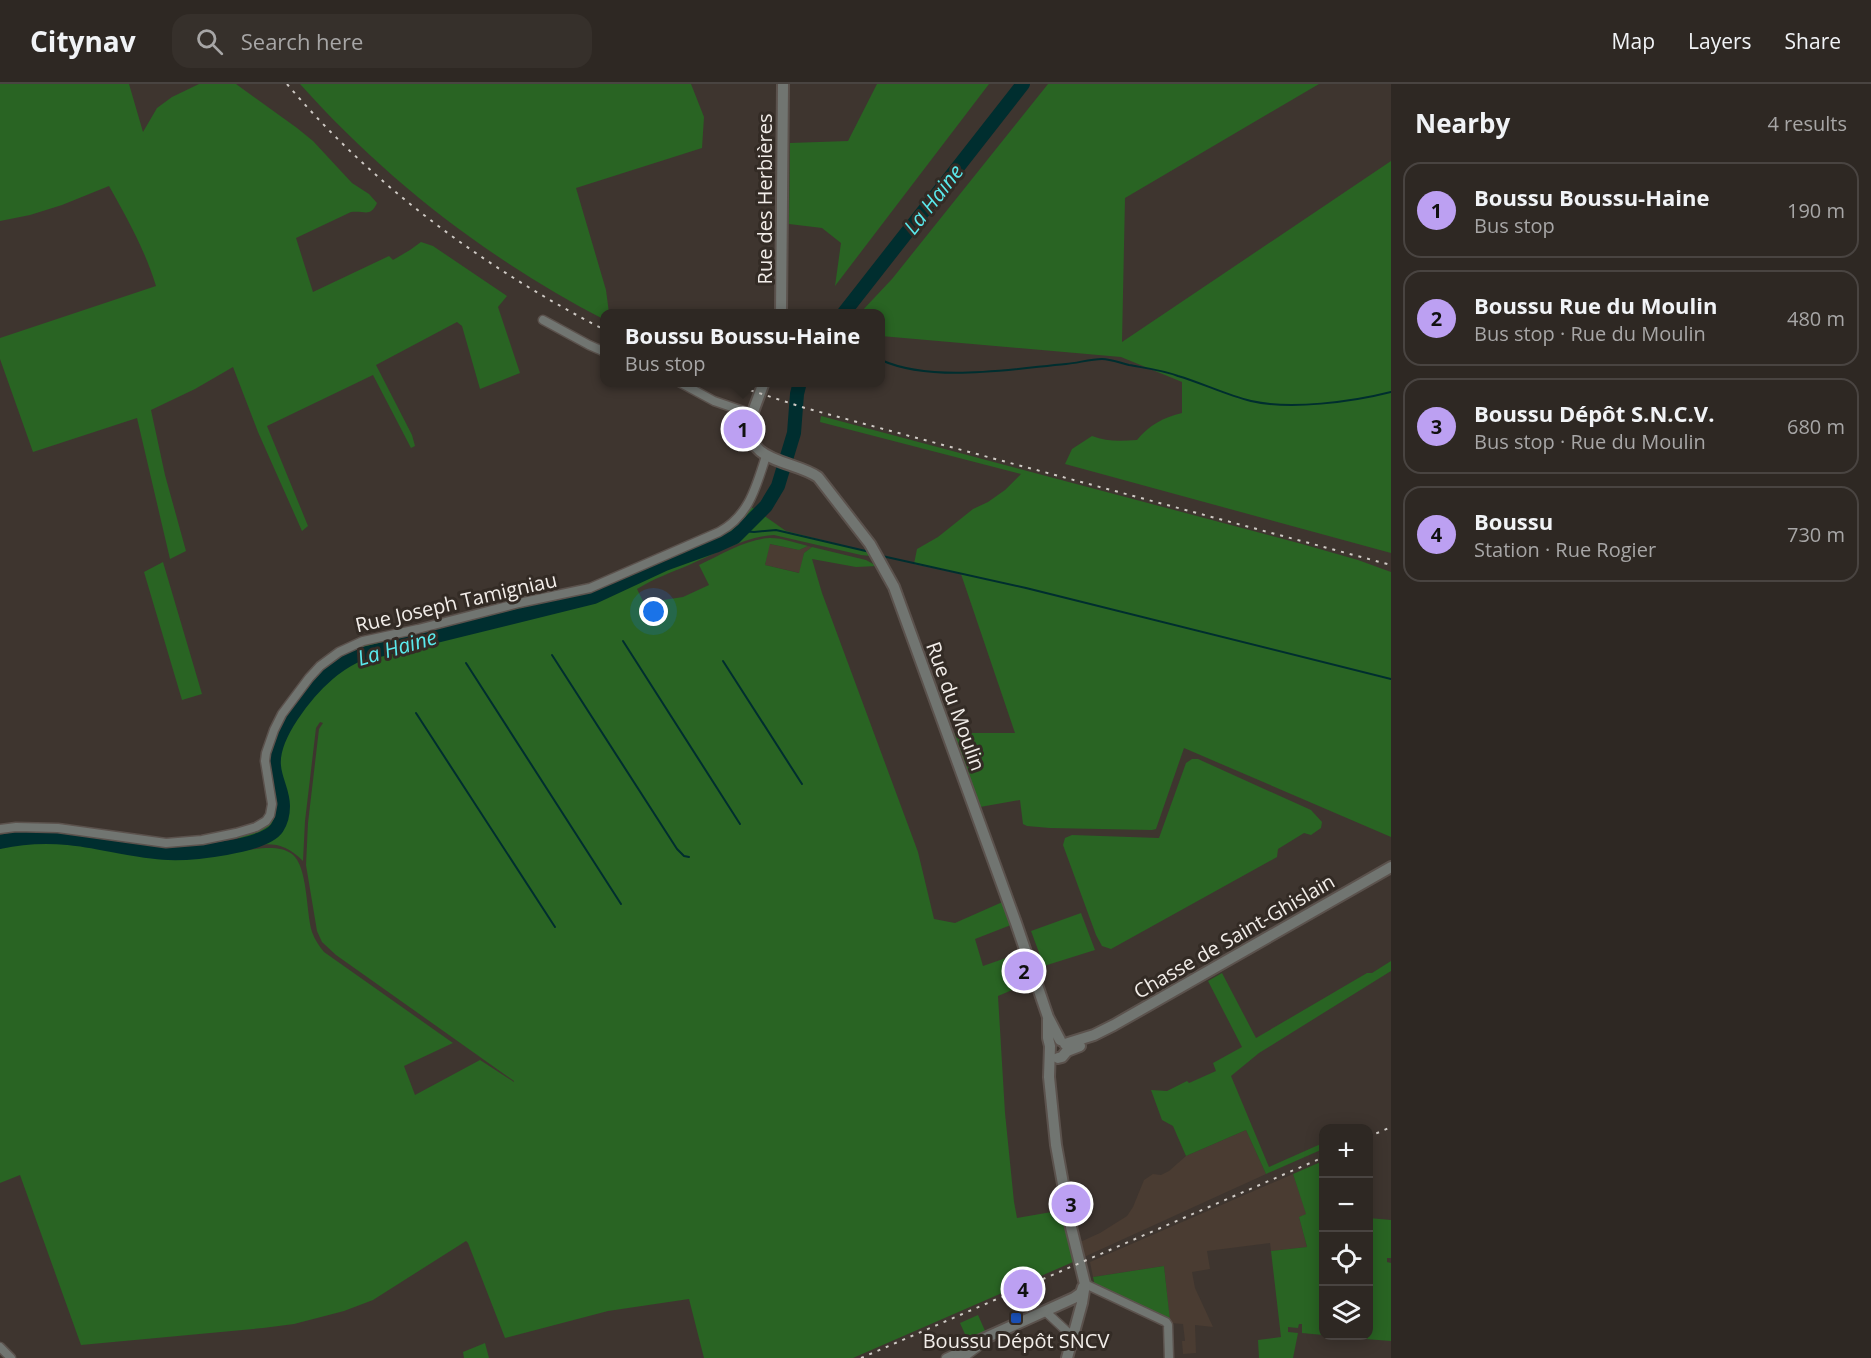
<!DOCTYPE html>
<meta charset="utf-8">
<style>
body{margin:0;font-family:"Open Sans",sans-serif;background:#36302b;color:#f1f3f6}
.controls{position:absolute;right:18px;bottom:18px;display:grid;overflow:hidden;border-radius:12px;box-shadow:0 3px 15px #0003}
.controls button{width:54px;height:54px;display:grid;place-items:center;padding:0;border:0;border-bottom:2px solid #494441;background:#2e2823;color:#f1f3f6;font:30px sans-serif}
.you{position:absolute;left:654px;top:528px;width:21px;height:21px;margin:-15px;border:4px solid #fff;border-radius:50%;background:#1a73e8;box-shadow:0 0 0 9px #1a73e833}
.badge{display:grid;place-items:center;width:39px;height:39px;border-radius:50%;background:#bca0f2;color:#111;font-size:20px;font-weight:700}
.pin{position:absolute;translate:-50% -50%;border:3px solid #fff;box-shadow:0 2px 6px #0006}
.popup{position:absolute;left:600px;top:225px;width:285px;height:78px;box-sizing:border-box;display:grid;place-content:center;border-radius:12px;background:#2e2823;filter:drop-shadow(0 2px 4px #0005);font-size:20px;white-space:nowrap;color:#a7a6a6}
.popup b{font-size:22px;color:#f1f3f6}
.popup::after{content:'';position:absolute;left:50%;top:100%;margin-left:-12px;border:12px solid transparent;border-top-color:#2e2823}
.list{margin:0;padding:0;list-style:none}
h2{display:flex;justify-content:space-between;align-items:center;height:78px;margin:0;padding:0 24px;font-size:26px}
h2 small{font-size:20px;font-weight:400;color:#a7a6a6}
.list li{display:grid;grid-template-columns:39px 1fr auto;gap:18px;align-items:center;box-sizing:border-box;height:96px;margin:0 12px 12px;padding:0 12px;border:2px solid #494441;border-radius:18px}
.list b{display:block;font-size:22px;white-space:nowrap}
.list p{margin:0;font-size:20px;white-space:nowrap;color:#a7a6a6}
.list em{font-size:20px;font-style:normal;color:#a7a6a6}
.icon{flex:none;width:33px;height:33px;fill:none;stroke:currentColor;stroke-width:2;stroke-linecap:round;stroke-linejoin:round}
.map{position:relative;flex:none;width:1391px;height:1274px;overflow:hidden}
header{display:flex;align-items:center;gap:36px;box-sizing:border-box;height:84px;padding:0 30px;background:#2e2823;border-bottom:2px solid #494441}
header strong{font-size:28px}
nav{display:flex;gap:33px;margin-inline-start:auto;font-size:21px}
.search{width:420px;height:54px;background:#36302b;display:flex;align-items:center;gap:15px;box-sizing:border-box;padding:0 21px;border-radius:18px;color:#a7a6a6;font-size:22px}
main{display:flex}
aside{flex:1;background:#2e2823}
.map>svg:first-child{display:block}
.built{fill:#4a3c32}
.green{fill:#296423}
.lines{fill:none;stroke-linecap:round;stroke-linejoin:round}
.stream{stroke:#002e2f;stroke-width:2}
.river{stroke:#002e2f;stroke-width:14}
.minor-casing{stroke:#5b524d;stroke-width:11}
.tertiary-casing{stroke:#5b524d;stroke-width:14}
.minor{stroke:#717571;stroke-width:8}
.tertiary{stroke:#717571;stroke-width:10}
.rail{stroke:#cfcac5;stroke-width:2;stroke-dasharray:3 6;stroke-linecap:butt}
.transit-dot{fill:#1a4fb4;stroke:#332b25;stroke-width:2}
.labels{text-anchor:middle;dominant-baseline:central;stroke-width:6;stroke-linejoin:round;paint-order:stroke}
.street-label{font-size:20px;fill:#f2ede9;stroke:#332b25}
.poi-label{font-size:20px;fill:#f2ede9;stroke:#332b25}
.water-label{font-size:21px;font-style:italic;fill:#5ae9ec;stroke:#332b25}
</style>
<header>
<strong>Citynav</strong>
<div class="search"><svg class="icon" aria-label="search" viewBox="0 0 24 24"><circle cx="10" cy="10" r="6"/><path d="M15 15l6 6"/></svg>Search here</div>
<nav><a>Map</a><a>Layers</a><a>Share</a></nav>
</header>
<main>
<div class="map">
<svg width="1391" height="1274" viewBox="0 0 1391 1274">
<rect width="100%" height="100%" fill="#3e352f"/>
<path class="built" d="M769,460L799,466L808,462L812,463L804,469L800,489L765,481Z
M1246,1046L1266,1090L1084,1173L1080,1158L1100,1149L1127,1132L1133,1123L1144,1096L1153,1090L1161,1091L1169,1087L1186,1072Z
M1293,1090L1307,1131L1299,1133L1307,1163L1271,1167L1270,1159L1207,1167L1210,1185L1192,1188L1195,1204L1213,1243L1195,1241L1196,1269L1183,1270L1182,1257H1185L1183,1240L1170,1239L1164,1182L1093,1193L1090,1178Z"/>
<path class="green" d="M0,0H129L143,48L157,24L172,13L199,0H236L297,44L313,57L352,99L369,110L377,119C370,134 365,126 351,128L296,154L313,208L389,172L393,176L410,166L421,158L433,162L507,212L498,223L520,289L480,305L462,242L457,238L376,281L412,351L415,362L411,364L373,291L267,342L308,442L302,447L258,348L233,283L195,305L151,326L165,391L186,467L170,475L137,334L33,368L0,275V254L156,202C145,166 127,134 109,102L62,121L30,131L0,137Z
M300,0H691L704,33L702,64L576,104L606,206L609,229L605,230V236C488,175 388,98 300,0Z
M877,0H989L835,202L841,159L822,144L789,140L790,59L848,57Z
M1048,0H1319L1125,114L1122,258L1391,77V469L1065,380L1072,365L1092,352C1107,358 1121,357 1137,356C1148,342 1164,333 1182,329V298L1121,273L881,252V230L860,229L892,195Z
M821,332L1302,460L1358,476L1391,488V753L1184,664L1156,745L1152,746L1050,744L1027,742L1023,740L1020,716L980,723L953,649H1015L961,490L914,480L917,465L938,453L973,425L988,418L1005,406L1021,390L820,338Z
M750,422L786,447L870,468L871,472L861,471L774,451C747,452 714,470 689,481C672,488 653,495 637,505L644,519L683,513L709,501L699,481C721,471 746,455 770,454C783,454 796,459 808,462L799,466L770,460L765,481L799,489L804,469L812,463L866,476L877,482L856,483L812,475L822,509L918,768L934,835L955,839L1007,816L1016,839L975,855L983,882L1026,867L1036,896L998,912L1005,1029L1014,1118L1017,1134L1063,1126L1073,1178L853,1274H704L689,1215L608,1227L505,1254L468,1159L466,1157L373,1216L344,1227L294,1240L263,1244L81,1261L20,1091L0,1099V760L11,758H44L163,771L194,772L239,764L241,767C256,765 279,760 292,770C308,782 306,829 312,848C315,856 319,862 324,868L453,959L404,982L415,1011L480,976L514,998V997L336,871L322,858L317,847L306,781L308,739L319,645L323,639L320,638L316,644L305,737L303,777C284,757 267,758 241,764L238,752L269,737L268,682L269,664L291,621L326,579L354,563L506,524L581,509L714,452Z
M163,478L202,610L182,616L144,488Z
M1192,675H1198L1311,726L1322,738L1321,744L1311,751L1304,749L1278,765L1277,773L1111,865L1102,862L1096,851L1063,761L1065,754L1072,751L1159,754L1186,679Z
M1081,829L1095,866L1044,882L1031,847Z
M1391,877V887L1259,969L1231,992L1269,1083L1323,1059V1065L1266,1090L1246,1046L1186,1072L1173,1042L1162,1036L1151,1006L1167,1007L1187,997L1189,999L1216,987L1213,979L1242,963L1208,897L1222,889L1256,954L1367,889H1372Z
M1323,1077V1251L1302,1249V1240H1299L1298,1244L1288,1243V1248L1298,1249L1293,1274H1259L1258,1256L1281,1253L1271,1167L1307,1163L1299,1133L1306,1130L1293,1090Z
M1369,1134L1391,1136V1174H1387V1178L1391,1179V1257L1327,1252H1368Z
M1164,1182L1170,1236L1095,1202L1093,1193Z
M978,1231L986,1249L968,1257L960,1239Z
M485,1259L489,1274H464L463,1268Z"/>
<g class="lines">
<path class="stream" d="M881,276C932,299 1011,285 1066,280C1078,279 1090,275 1102,275C1111,275 1120,279 1129,281C1145,284 1162,286 1178,292C1202,299 1226,311 1251,317C1290,326 1352,318 1391,308
M741,447L754,448L776,446L870,468
M882,472L1026,504L1391,595
M623,557L740,740
M552,571L677,765L684,772L689,773
M723,577L802,700
M466,579L621,820
M416,629L555,843"/>
<path class="river" d="M843,230L1023,0
M0,758C22,753 45,752 68,754C101,757 135,768 168,769C190,770 264,763 277,744C281,738 283,729 283,722C283,708 275,696 274,682C271,652 307,608 328,590C336,583 345,577 355,572L594,513L665,480L715,462L735,453L766,422L778,402L794,349L797,310L800,298"/>
<g class="minor-casing">
<path id="minor" d="M543,236L589,261L605,268
M679,298L714,317L752,330
M0,745L16,743L58,744L166,759L202,756L236,749L256,743L266,737L270,731L272,720L265,677L266,669L274,646L282,630L309,594L320,582L339,568L363,557L418,545L519,519L590,504L719,448C749,432 756,403 766,372
M1085,1200L1166,1238L1168,1241L1169,1274
M1046,1228L1073,1253
M0,1263L11,1274
M946,1274L963,1266
M963,1274L987,1256"/>
</g>
<g class="tertiary-casing">
<path id="tertiary" d="M781,230L783,0
M764,298L750,336C743,379 794,376 818,393L870,460L894,503L1016,839L1048,933L1060,956
M1048,935V954L1050,962L1049,993L1056,1061L1070,1139L1085,1200L1082,1219L1067,1274
M1065,960L1094,951L1114,941L1391,783
M1058,974L1062,973L1067,967L1080,962
M958,1274L963,1266L972,1260L1074,1214L1081,1209L1083,1203"/>
</g>
<use href="#minor" class="minor"/>
<use href="#tertiary" class="tertiary"/>
<path class="rail" d="M287,0C374,103 486,185 605,246
M725,298L805,324L1391,481
M1368,1053L1391,1043
M861,1274L1324,1073"/>
</g>
<rect class="transit-dot" x="1010" y="1228" width="12" height="12" rx="3"/>
<g class="labels">
<g class="street-label">
<text transform="translate(764 115) rotate(-90)">Rue des Herbières</text>
<text transform="translate(456 518) rotate(-13)">Rue Joseph Tamigniau</text>
<text transform="translate(956 622) rotate(70)">Rue du Moulin</text>
<text transform="translate(1234 852) rotate(-30)">Chasse de Saint-Ghislain</text>
</g>
<g class="poi-label">
<text x="1016" y="1256">Boussu Dépôt SNCV</text>
</g>
<g class="water-label">
<text transform="translate(933 115) rotate(-52)">La Haine</text>
<text transform="translate(397 563) rotate(-16)">La Haine</text>
</g>
</g>
</svg>
<div class="controls">
<button>+</button>
<button>−</button>
<button><svg class="icon" aria-label="locate" viewBox="0 0 24 24"><circle cx="12" cy="12" r="6"/><path d="M12 2v4M12 18v4M2 12h4M18 12h4"/></svg></button>
<button><svg class="icon" aria-label="layers" viewBox="0 0 24 24"><path d="M12 4l9 5-9 5-9-5zM3 14l9 5 9-5"/></svg></button>
</div>
<div class="you"></div>
<div class="pin badge" style="left:743px;top:345px">1</div>
<div class="popup"><b>Boussu Boussu-Haine</b>Bus stop</div>
<div class="pin badge" style="left:1024px;top:887px">2</div>
<div class="pin badge" style="left:1071px;top:1120px">3</div>
<div class="pin badge" style="left:1023px;top:1205px">4</div>
</div>
<aside>
<h2>Nearby<small>4 results</small></h2>
<ul class="list">
<li><span class="badge">1</span><div><b>Boussu Boussu-Haine</b><p>Bus stop</p></div><em>190 m</em></li>
<li><span class="badge">2</span><div><b>Boussu Rue du Moulin</b><p>Bus stop · Rue du Moulin</p></div><em>480 m</em></li>
<li><span class="badge">3</span><div><b>Boussu Dépôt S.N.C.V.</b><p>Bus stop · Rue du Moulin</p></div><em>680 m</em></li>
<li><span class="badge">4</span><div><b>Boussu</b><p>Station · Rue Rogier</p></div><em>730 m</em></li>
</ul>
</aside>
</main>
